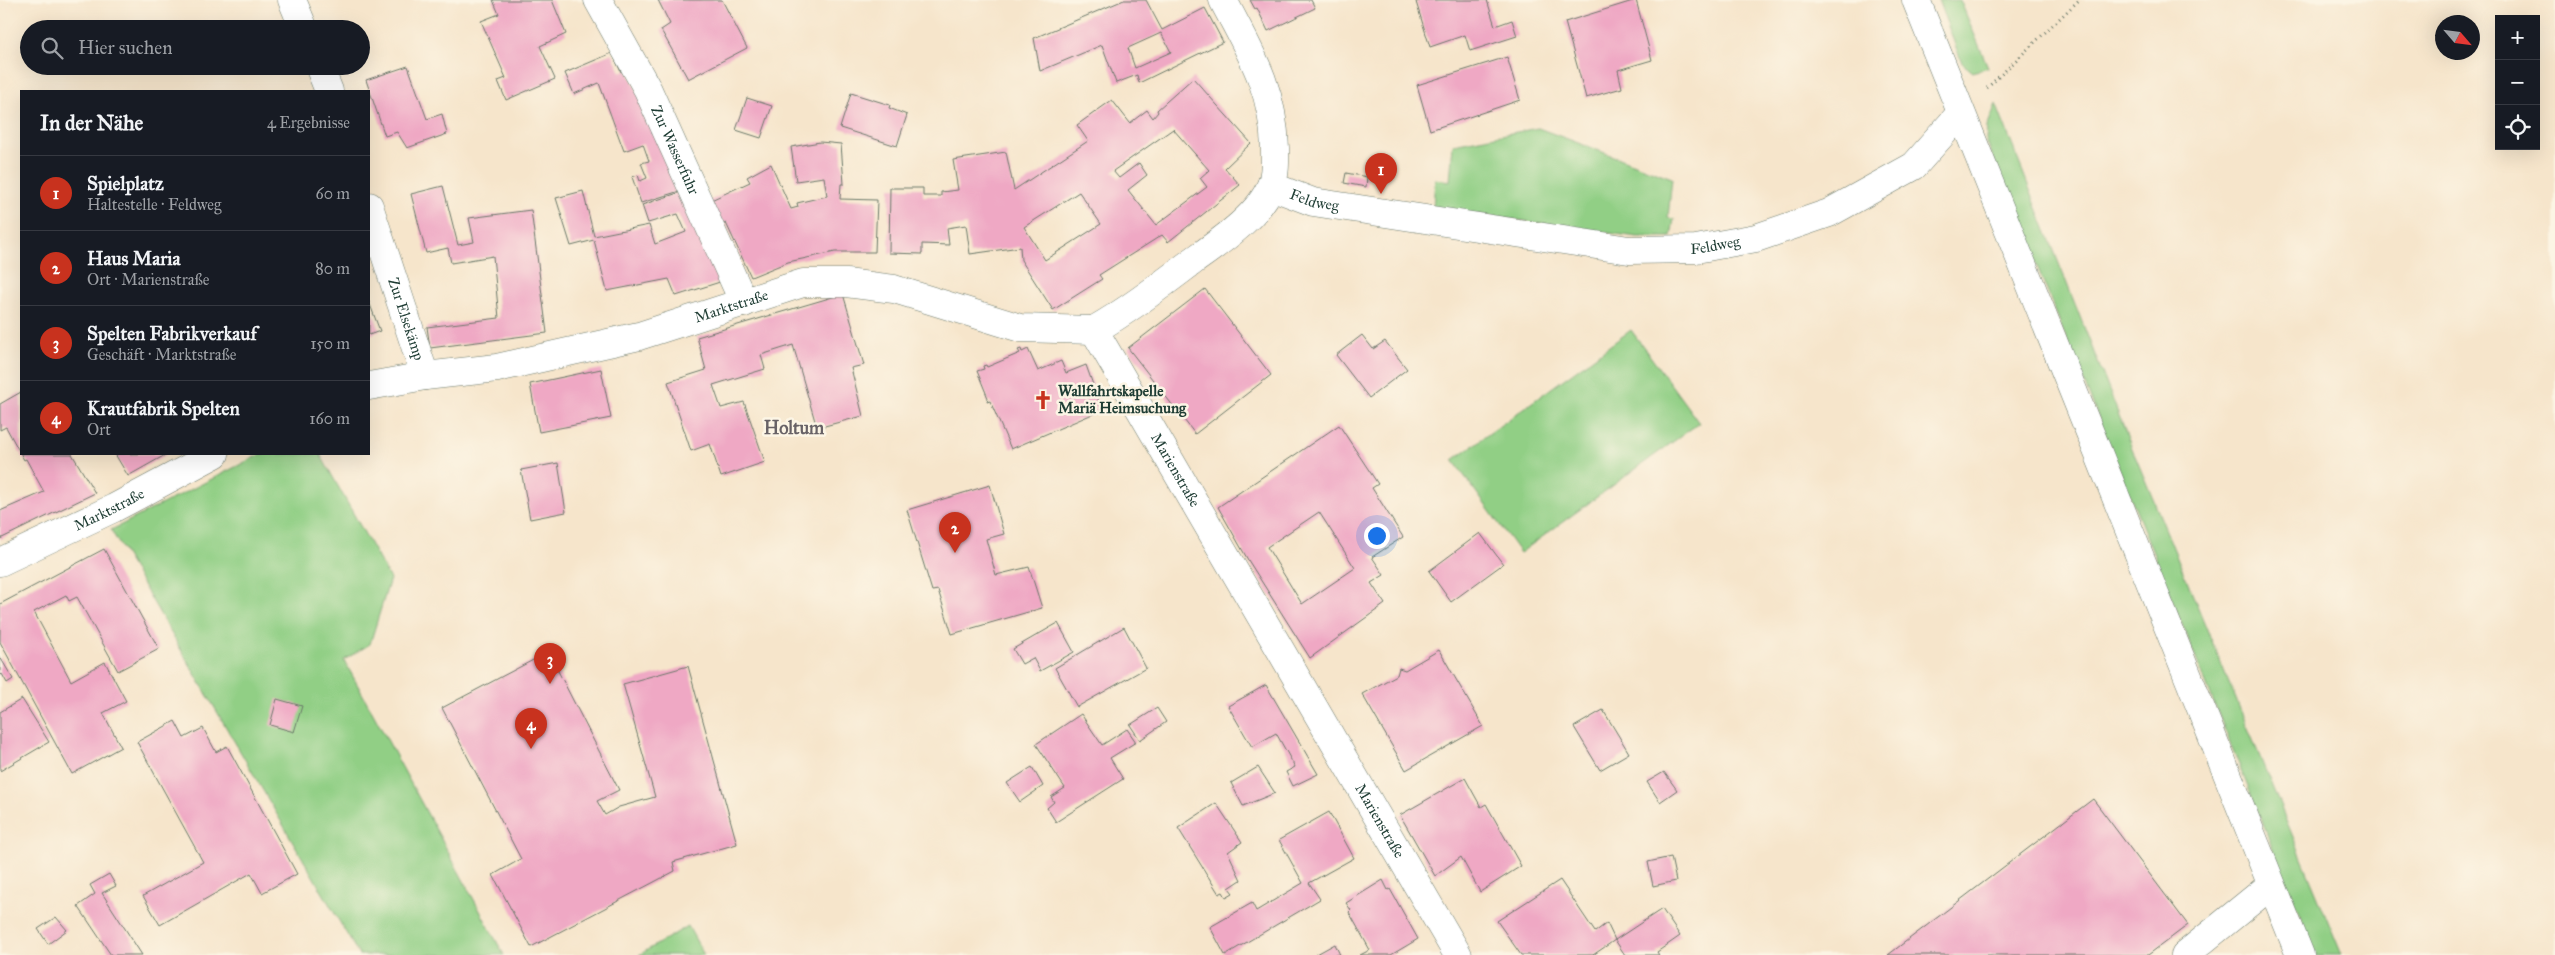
<!DOCTYPE html>
<html lang="de">
<meta charset="utf-8">
<style>
body{margin:0;font-family:"IM FELL Great Primer",serif;background:#20242c;color:#f1f3f6}
.controls{position:absolute;right:15px;top:15px;display:grid;overflow:hidden;border-radius:0px;box-shadow:0 5px 20px #0002}
.controls button{width:45px;height:45px;display:grid;place-items:center;padding:0;border:0;border-bottom:1px solid #363941;background:#171b24;color:#f1f3f6;font:25px sans-serif}
.compass{position:absolute;left:2435px;top:15px;width:45px;height:45px;border-radius:50%;background:#171b24;box-shadow:0 5px 20px #0002;rotate:118deg}
.you{position:absolute;left:1376px;top:535px;width:18px;height:18px;margin:-12px;border:4px solid #fff;border-radius:50%;background:#1a73e8;box-shadow:0 0 0 8px #1a73e833}
.badge{display:grid;place-items:center;width:32px;height:32px;border-radius:50%;background:#c8321e;color:#fff;font-size:16px;font-weight:700}
.pin{position:absolute;translate:-50% -41px;filter:drop-shadow(0 1px 2px #0008)}
.pin::after{content:'';position:absolute;top:26px;width:18px;height:15px;background:inherit;clip-path:polygon(0 0,100% 0,50% 100%)}
.list{margin:0;padding:0;list-style:none}
h2{display:flex;justify-content:space-between;align-items:center;height:65px;margin:0;padding:0 20px;font-size:21px}
h2 small{font-size:16px;font-weight:400;color:#9ea1a6}
.list li{display:grid;grid-template-columns:32px 1fr auto;gap:15px;align-items:center;box-sizing:border-box;height:75px;padding:0 20px;border-top:1px solid #363941}
.list b{display:block;font-size:19px;white-space:nowrap}
.list p{margin:0;font-size:16px;white-space:nowrap;color:#9ea1a6}
.list em{font-size:16px;font-style:normal;color:#9ea1a6}
.icon{flex:none;width:28px;height:28px;fill:none;stroke:currentColor;stroke-width:2;stroke-linecap:round;stroke-linejoin:round}
.map{position:relative;flex:none;width:2555px;height:955px;overflow:hidden}
.search{position:absolute;background:#171b24;box-shadow:0 5px 20px #0002;left:20px;top:20px;width:350px;height:55px;display:flex;align-items:center;gap:12px;box-sizing:border-box;padding:0 18px;border-radius:28px;color:#9ea1a6;font-size:19px}
.panel{position:absolute;background:#171b24;box-shadow:0 5px 20px #0002;left:20px;top:90px;width:350px;height:365px;border-radius:0px}
.map>svg:first-child{display:block}
.green{fill:#91cf85;stroke:#58865c}
.building{fill:#efa8c4;fill-rule:evenodd}
.lines{fill:none;stroke-linecap:round;stroke-linejoin:round}
.minor-casing{stroke:#6a7869;stroke-width:29}
.path{stroke:#6a7869;stroke-width:3;stroke-dasharray:1 4;stroke-linecap:butt}
.minor{stroke:#fff;stroke-width:28}
.labels{text-anchor:middle;dominant-baseline:central;stroke-width:5;stroke-linejoin:round;paint-order:stroke}
.street-label{font-size:15px;fill:#1f3d34;stroke:#fcf5e5}
.poi-label{font-size:15px;font-weight:bold;fill:#1f3d34;stroke:#fcf5e5;text-anchor:start}
.quarter-label{font-size:18px;font-weight:bold;fill:#686266;stroke:#fcf5e5}
</style>
<div class="map">
<svg width="2555" height="955" viewBox="0 0 2555 955">
<rect width="100%" height="100%" fill="#fcf5e5"/>
<filter id="ink" filterUnits="userSpaceOnUse"><feTurbulence type="fractalNoise" baseFrequency=".02" numOctaves="2"/><feDisplacementMap in="SourceGraphic" scale="10" xChannelSelector="R" yChannelSelector="G"/><feConvolveMatrix kernelMatrix="1 2 1 2 8 2 1 2 1" color-interpolation-filters="sRGB"/></filter>
<filter id="wash" filterUnits="userSpaceOnUse"><feTurbulence type="fractalNoise" baseFrequency=".0096" numOctaves="4" result="noise"/><feDisplacementMap in="SourceGraphic" scale="20" xChannelSelector="R" yChannelSelector="G"/><feGaussianBlur stdDeviation="1.12" result="paint"/><feColorMatrix in="noise" values="0 0 0 0 0 0 0 0 0 0 0 0 0 0 0 0 0 1.4 0 .05"/><feComposite in="paint" operator="in"/></filter>
<g filter="url(#wash)">
<rect width="100%" height="100%" fill="#f6e5cb"/>
<path class="green" d="M1938,0H1960L1988,67L1973,72L1962,63Z
M1996,104L2131,446L2342,955H2316L1986,140L1987,127Z
M1538,128L1672,178L1668,218L1674,219L1671,237H1637L1433,208L1435,179L1450,181L1453,144Z
M1631,330L1699,423L1520,553L1453,460Z
M261,454H320L390,579L370,644L344,660L504,955H359L111,530Z
M688,926L704,955H639Z"/>
<g id="blocks">
<path class="building" d="M493,0H552L566,34L540,46L555,79L506,100L498,81L506,78L481,21L499,14Z
M658,0H722L747,48L688,79L661,30L670,24Z
M1124,0H1146L1162,30L1205,8L1223,42L1139,83L1137,75L1116,83L1102,45L1040,71L1034,38ZM1161,33L1171,52L1135,68L1128,48Z
M1250,0H1311L1315,8L1268,31L1257,8L1255,9Z
M1422,0H1487L1495,26L1512,20L1517,36L1470,51L1465,35L1430,47L1416,2Z
M1636,0L1652,60L1618,70L1622,88L1586,98L1565,22Z
M612,53L621,72L627,69L683,190L641,203L632,177L638,175L640,181L647,178L641,163L649,161L643,144L624,151L599,83L574,94L565,73Z
M1507,57L1520,100L1430,130L1417,85Z
M408,66L427,119L442,114L447,134L407,148L397,132L385,136L366,80Z
M1193,78L1251,143L1225,168L1240,185L1168,242L1162,235L1099,275L1102,279L1053,310L1021,260L1020,247L970,254L966,225L947,228L949,245L922,244V254L889,253L890,188H923V196H941V192L958,190L953,160L1006,152L1014,190L1088,141L1077,125L1112,100L1130,123L1147,110L1153,118L1158,112L1157,110ZM1173,129L1209,170L1200,178L1207,187L1156,225L1128,190L1147,175L1139,163L1119,178L1113,171ZM1079,192L1101,224L1045,260L1024,227Z
M851,93L890,105L889,108L907,115L897,146L840,128Z
M747,98L772,106L761,138L736,130Z
M820,142L841,144L844,184H841L840,199L877,200L875,252H835L788,262L751,277L726,223L720,226L709,201L750,182L747,177L771,164L791,209L798,207L797,203L827,196L824,177L796,181L791,147Z
M1346,173L1367,177L1366,187L1344,183Z
M443,186L458,245L474,242L469,218L531,210L547,333L430,348L427,327L499,318L493,256L451,263L448,248L426,253L411,194Z
M583,191L594,236L649,225L655,244L686,232L678,214L648,223L642,205L684,191L723,281L676,296L669,279L607,291L594,240L571,246L556,198Z
M1205,289L1271,375L1195,434L1128,348Z
M843,294L864,365L851,368L863,416L817,428L793,345L761,355L765,369L713,385L721,408L744,402L765,462L721,477L710,444L691,451L668,382L706,370L697,337Z
M369,302L380,331L369,335Z
M1362,335L1373,349L1385,341L1407,369L1369,398L1336,355Z
M1021,349L1022,352L1028,349L1038,371L1061,361L1066,373L1086,365L1102,410L1011,449L990,401L987,402L988,398L977,371L984,369L983,366L986,365L987,367L1020,353L1018,350Z
M601,369L611,418L539,432L530,384Z
M21,392V454H72L95,493L0,539V511L44,492L26,459L24,460L6,427L0,430V404Z
M1339,425L1378,484L1372,488L1403,537L1372,557L1384,575L1371,583L1385,604L1310,658L1248,560L1218,507ZM1319,512L1355,568L1302,604L1267,547Z
M115,454H167L128,476Z
M558,463L566,512L530,519L521,470Z
M990,485L1004,534L986,539L996,575L1029,567L1042,608L952,634L938,590L932,591L907,510Z
M1480,533L1503,564L1451,602L1429,571Z
M104,549L159,649L118,671L77,597L69,601L66,595L34,612L71,681L105,662L126,701L103,713L121,747L72,774L0,642V604Z
M1058,623L1074,652L1040,671L1033,658L1022,664L1013,649Z
M1124,627L1146,668L1077,707L1055,668Z
M1439,650L1483,726L1406,770L1362,694L1397,675L1399,668L1405,670Z
M0,657L13,679L7,683L2,674L0,676Z
M537,658L556,667L619,790L597,801L605,815L619,807L655,797L623,684L688,666L737,844L673,862L675,871L531,947L493,875L521,859L442,708Z
M1266,685L1318,774L1293,786L1286,772L1295,767L1276,733L1252,747L1228,706Z
M22,699L49,742L0,771V712Z
M277,699L302,706L294,732L270,725Z
M1157,708L1166,722L1140,740L1130,725Z
M1603,710L1629,753L1600,770L1574,727Z
M1081,714L1102,745L1127,729L1136,742L1110,758L1123,779L1056,822L1047,808L1054,802L1051,797L1065,788L1036,744Z
M175,721L184,738L203,728L216,752L227,746L297,874L262,893L251,873L160,925L143,896L203,862L137,742Z
M1032,767L1043,786L1020,802L1007,783Z
M1258,767L1275,793L1243,806L1231,783Z
M1664,772L1677,790L1660,802L1647,782Z
M1465,778L1481,807L1486,804L1521,866L1480,892L1461,857L1435,876L1400,815Z
M2093,799L2188,925L2148,955H1888Z
M1216,803L1242,842L1228,852L1241,880L1229,888L1233,893L1226,897L1223,892L1219,894L1178,828Z
M1329,812L1354,858L1309,883L1320,899L1225,955L1210,927L1252,903L1256,911L1303,883L1279,840Z
M1671,857L1676,881L1653,886L1648,862Z
M109,874L116,886L102,893L142,955H111L78,906L95,894L90,885Z
M1383,880L1388,890L1390,889L1418,939L1391,955H1360L1370,950L1349,912L1351,910L1346,903Z
M1560,880L1595,932L1607,923L1615,940L1593,955H1521L1497,921Z
M1662,909L1680,936L1657,952L1659,955H1625L1615,940Z
M56,917L67,930L48,944L38,929Z
M1335,944L1340,955H1315Z"/>
</g>
</g>
<g filter="url(#ink)">
<use href="#blocks" fill-opacity="0" stroke="#6a7869" stroke-width="1"/>
<g class="lines">
<g class="minor-casing">
<g id="minor">
<path d="M292,0L304,29"/>
<path id="s1" d="M598,0L648,90L744,303"/>
<path d="M1916,0L2300,955"/>
<path d="M319,66L329,91"/>
<path id="s2" d="M1271,186L1313,202L1629,250L1696,249L1756,238L1829,213L1914,166L1960,114"/>
<path id="s3" d="M369,206L425,376"/>
<path id="s4" d="M1094,330L1458,955"/>
<path d="M1094,330C1129,310 1161,285 1193,261C1218,243 1260,215 1271,185C1276,174 1275,160 1275,148C1273,87 1250,52 1223,0"/>
<path id="s5" d="M369,386L425,376L497,368L639,336L803,283H846L894,289L1020,328L1094,330"/>
<path id="s6" d="M0,562L114,508L215,454"/>
<path d="M2185,955L2271,885"/>
</g>
</g>
<path class="path" d="M1987,88L2079,0"/>
<use href="#minor" class="minor"/>
</g>
</g>
<defs>
<g id="church-bare" transform="scale(1.5)"><path d="M-1.2-6h2.4v3.5h3.3v2.4h-3.3V6h-2.4V-.1h-3.3v-2.4h3.3Z" fill="#c8321e" stroke="#fcf5e5" stroke-width="2.5" paint-order="stroke"/></g>
</defs>
<g fill-rule="evenodd">
<use href="#church-bare" x="1043" y="400"/>
</g>
<g class="labels">
<g class="street-label">
<text stroke="none"><textPath href="#s1" startOffset="169">Zur Wasserfuhr</textPath></text>
<text stroke="none"><textPath href="#s2" startOffset="46">Feldweg</textPath></text>
<text stroke="none"><textPath href="#s2" startOffset="451">Feldweg</textPath></text>
<text stroke="none"><textPath href="#s5" startOffset="372">Marktstraße</textPath></text>
<text stroke="none"><textPath href="#s3" startOffset="119">Zur Elsekämp</textPath></text>
<text stroke="none"><textPath href="#s4" startOffset="162">Marienstraße</textPath></text>
<text stroke="none"><textPath href="#s6" startOffset="121">Marktstraße</textPath></text>
<text stroke="none"><textPath href="#s4" startOffset="568">Marienstraße</textPath></text>
</g>
<g class="poi-label">
<text x="1058" y="391">Wallfahrtskapelle<tspan x="1058" dy="17">Mariä Heimsuchung</tspan></text>
</g>
<g class="quarter-label">
<text x="794" y="428">Holtum</text>
</g>
</g>
</svg>
<div class="controls">
<button>+</button>
<button>−</button>
<button><svg class="icon" aria-label="locate" viewBox="0 0 24 24"><circle cx="12" cy="12" r="6"/><path d="M12 2v4M12 18v4M2 12h4M18 12h4"/></svg></button>
</div>
<svg class="compass" viewBox="-18 -18 36 36"><path d="M0-13l5 13h-10z" fill="#e53935"/><path d="M0 13l5-13h-10z" fill="#9ea1a6"/></svg>
<div class="you"></div>
<div class="pin badge" style="left:1381px;top:194px">1</div>
<div class="pin badge" style="left:955px;top:553px">2</div>
<div class="pin badge" style="left:550px;top:684px">3</div>
<div class="pin badge" style="left:531px;top:749px">4</div>
<div class="search"><svg class="icon" aria-label="search" viewBox="0 0 24 24"><circle cx="10" cy="10" r="6"/><path d="M15 15l6 6"/></svg>Hier suchen</div>
<section class="panel">
<h2>In der Nähe<small>4 Ergebnisse</small></h2>
<ul class="list">
<li><span class="badge">1</span><div><b>Spielplatz</b><p>Haltestelle · Feldweg</p></div><em>60 m</em></li>
<li><span class="badge">2</span><div><b>Haus Maria</b><p>Ort · Marienstraße</p></div><em>80 m</em></li>
<li><span class="badge">3</span><div><b>Spelten Fabrikverkauf</b><p>Geschäft · Marktstraße</p></div><em>150 m</em></li>
<li><span class="badge">4</span><div><b>Krautfabrik Spelten</b><p>Ort</p></div><em>160 m</em></li>
</ul>
</section>
</div>
